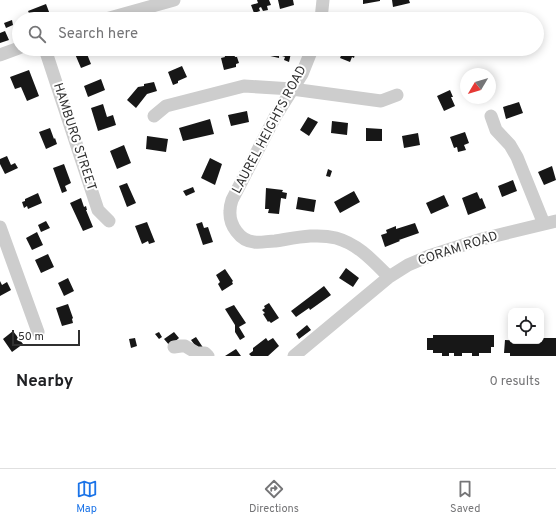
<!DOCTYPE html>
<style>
body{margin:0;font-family:Overpass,sans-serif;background:#f6f6f6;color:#202124}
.controls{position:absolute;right:12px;bottom:12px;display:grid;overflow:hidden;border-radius:8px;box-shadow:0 2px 10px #0003}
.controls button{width:36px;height:36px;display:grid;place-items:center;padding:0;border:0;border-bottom:1px solid #e0e0e0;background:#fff;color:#202124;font:20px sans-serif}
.compass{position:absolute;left:460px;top:68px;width:36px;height:36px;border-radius:50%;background:#fff;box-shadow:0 2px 10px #0003;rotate:232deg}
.scale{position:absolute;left:12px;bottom:10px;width:68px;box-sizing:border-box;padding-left:4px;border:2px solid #303030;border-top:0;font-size:11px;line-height:14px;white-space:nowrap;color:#303030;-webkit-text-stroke:3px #fff;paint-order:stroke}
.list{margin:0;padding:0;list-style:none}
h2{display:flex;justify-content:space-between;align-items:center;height:52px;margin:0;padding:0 16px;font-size:17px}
h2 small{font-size:13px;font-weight:400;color:#757577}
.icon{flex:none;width:22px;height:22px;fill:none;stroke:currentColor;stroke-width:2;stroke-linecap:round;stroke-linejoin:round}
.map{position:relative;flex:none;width:556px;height:356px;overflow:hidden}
.search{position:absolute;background:#fff;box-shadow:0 2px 10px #0003;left:12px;right:12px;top:12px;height:44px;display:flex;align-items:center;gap:10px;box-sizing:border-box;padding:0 14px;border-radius:22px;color:#757577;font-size:15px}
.sheet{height:112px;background:#fff}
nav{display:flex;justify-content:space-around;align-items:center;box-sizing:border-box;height:56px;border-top:1px solid #e0e0e0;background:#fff;font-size:11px;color:#757577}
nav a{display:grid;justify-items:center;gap:2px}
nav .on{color:#1a73e8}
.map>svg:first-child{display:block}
.building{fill:#171717}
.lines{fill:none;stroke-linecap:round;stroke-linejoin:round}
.minor{stroke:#cdcdcd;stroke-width:13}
.labels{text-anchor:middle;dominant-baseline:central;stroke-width:4;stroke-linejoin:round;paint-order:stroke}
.street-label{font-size:13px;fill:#303030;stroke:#fff}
</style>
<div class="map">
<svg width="556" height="356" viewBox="0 0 556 356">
<rect width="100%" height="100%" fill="#fff"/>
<path class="building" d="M257,0H269L271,5L267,6L268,10L263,11L261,7L259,8L260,11L254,13L251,5L258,3Z
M278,0H293L294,5L280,9Z
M363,0H380V1L363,4Z
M392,0H409L410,3L393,7Z
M46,4L51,17L46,19H32L28,11Z
M12,20L13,25L6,28L4,23Z
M5,31L9,40L0,43V33Z
M85,49L91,64L81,68L75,54Z
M106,49H128L108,55Z
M223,49H232L235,57H237L239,63L236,64V67L224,70L221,58L225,57Z
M268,49H281V51L291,53L289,62L284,60L285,57L279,55V58L266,55Z
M344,49H360L358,55L355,54L354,58L352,57L350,62L340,58Z
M182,66L187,77L178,81V83L173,85L168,72Z
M29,70L39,96L27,101L21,87L15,89L10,77Z
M101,79L105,90L88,97L84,86Z
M154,82L157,91L147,94L136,108L127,100L138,87L144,86V84Z
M450,90L453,97H451L455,106L444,111L437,96Z
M519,102L523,113L506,119L503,107Z
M103,104L107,117L113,115L116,125L98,131L91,108Z
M247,111L249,122L231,126L228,115Z
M308,117L318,122L309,136L300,130Z
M210,119L214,134L183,141L179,128Z
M332,121L348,123L347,135L331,133Z
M50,128L54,139L55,138L57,144L46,149L39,132Z
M366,128L382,129V141H366Z
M465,132L469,143L464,145L466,150L458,152L457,147L454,148L450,137Z
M418,133L420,145L404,148L402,136Z
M147,136L168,139L166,152L146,149Z
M124,145L131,163L117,169L110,151Z
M7,156L11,165L15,163L18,168L5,174L0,164V159Z
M210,158L222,164L215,185L201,178Z
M64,164L71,183L65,186L67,191L62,193L53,168Z
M552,166L556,180L544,185L538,172Z
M328,169L332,171L330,177L326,176Z
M513,180L517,191L502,197L498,186Z
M127,183L136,203L127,207L119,186Z
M193,187L195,192L186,196L183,191Z
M266,188L283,190L282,192L287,193L286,199L281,198L279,214L268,213L269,209H265Z
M354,191L360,202L340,213L334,202Z
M477,192L480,199L482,198L486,208L468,215L462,198Z
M38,193L42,203L28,209L27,206L24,208L22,202L25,201V199Z
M444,195L449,206L431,214L426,203Z
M298,197L316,200L314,212L296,209Z
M81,198L84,207L86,206L87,210H86L93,227L83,231L70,203Z
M46,221L50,228L41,232L38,225Z
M147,222L155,242L149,244L148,241L142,244L135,226Z
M202,222L204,228L208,227L213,242L203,245L196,224Z
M415,223L419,233L399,240L400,241L385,247L381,235L387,233L386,230L396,226V229Z
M37,232L43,245L32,250L26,238Z
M48,254L54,267L41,273L35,260Z
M346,268L359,278L353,287L339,278Z
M225,269L233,281L232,282L233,284L222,291L218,284L220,282L216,275Z
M68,278L74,291L64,296L58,283Z
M0,281L2,285L7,282L11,290L0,296Z
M324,286L331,295L310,310L309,308L296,317L291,311Z
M269,303L279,318L271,323L269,321L268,322L263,314L265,313L262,310L265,308L264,306Z
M68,304L73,318L72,319L73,323L62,326L56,308Z
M234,305L246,323L239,327L245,337L240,340L235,332V325L225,309Z
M307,325L311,330L299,339L296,334Z
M13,331L23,344L12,352L3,339Z
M159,332L162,337L159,339L155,334Z
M174,332L179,338L170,346L164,339Z
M433,335H494V347H491V353H479V356H472V353H462V356H454V353H449V356H442V353H433V350H427V338H433Z
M196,337L204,349L200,352L191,340Z
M135,338L137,346L131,348L129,339Z
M266,338L268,341L273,338L279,346L268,356H251L249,354L253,351V348Z
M541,338H556V356H510V353H504L505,340L541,341Z
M236,349L241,356H225Z"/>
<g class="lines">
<path class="minor" d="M106,19L174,0
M321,19L323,0
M45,49L98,210L109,221
M312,49L302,74L275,117L232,200C231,203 230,207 230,211C229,225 240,241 254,242C261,243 268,241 275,241C295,238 316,233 336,238C358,244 373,261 389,277
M0,55L19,48
M154,116L166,106L244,86L292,89L381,101L397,95
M491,116L496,130L510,145L517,157L544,224
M0,227L38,332
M174,347L181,346H185L197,353H205L208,356
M294,356L389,277L408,265L429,256L482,239L556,221"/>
</g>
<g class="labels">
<g class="street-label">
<text transform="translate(270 130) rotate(-62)">LAUREL HEIGHTS ROAD</text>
<text transform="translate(74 137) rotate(72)">HAMBURG STREET</text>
<text transform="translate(458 249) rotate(-18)">CORAM ROAD</text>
</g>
</g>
</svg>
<div class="controls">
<button><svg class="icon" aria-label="locate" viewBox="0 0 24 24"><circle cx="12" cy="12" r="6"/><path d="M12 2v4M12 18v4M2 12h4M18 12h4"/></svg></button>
</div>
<svg class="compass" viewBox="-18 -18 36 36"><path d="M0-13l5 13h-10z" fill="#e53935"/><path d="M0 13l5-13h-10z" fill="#757577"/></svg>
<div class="scale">50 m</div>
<div class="search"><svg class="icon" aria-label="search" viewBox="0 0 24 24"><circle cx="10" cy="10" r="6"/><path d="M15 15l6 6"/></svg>Search here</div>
</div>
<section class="sheet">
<h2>Nearby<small>0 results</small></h2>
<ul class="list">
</ul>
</section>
<nav>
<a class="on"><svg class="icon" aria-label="map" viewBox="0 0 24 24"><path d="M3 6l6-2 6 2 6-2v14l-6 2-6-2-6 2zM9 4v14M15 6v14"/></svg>Map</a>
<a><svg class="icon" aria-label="directions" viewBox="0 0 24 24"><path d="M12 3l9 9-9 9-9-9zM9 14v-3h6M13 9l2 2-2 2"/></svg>Directions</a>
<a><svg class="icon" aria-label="saved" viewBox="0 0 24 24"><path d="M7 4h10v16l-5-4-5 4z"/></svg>Saved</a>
</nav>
